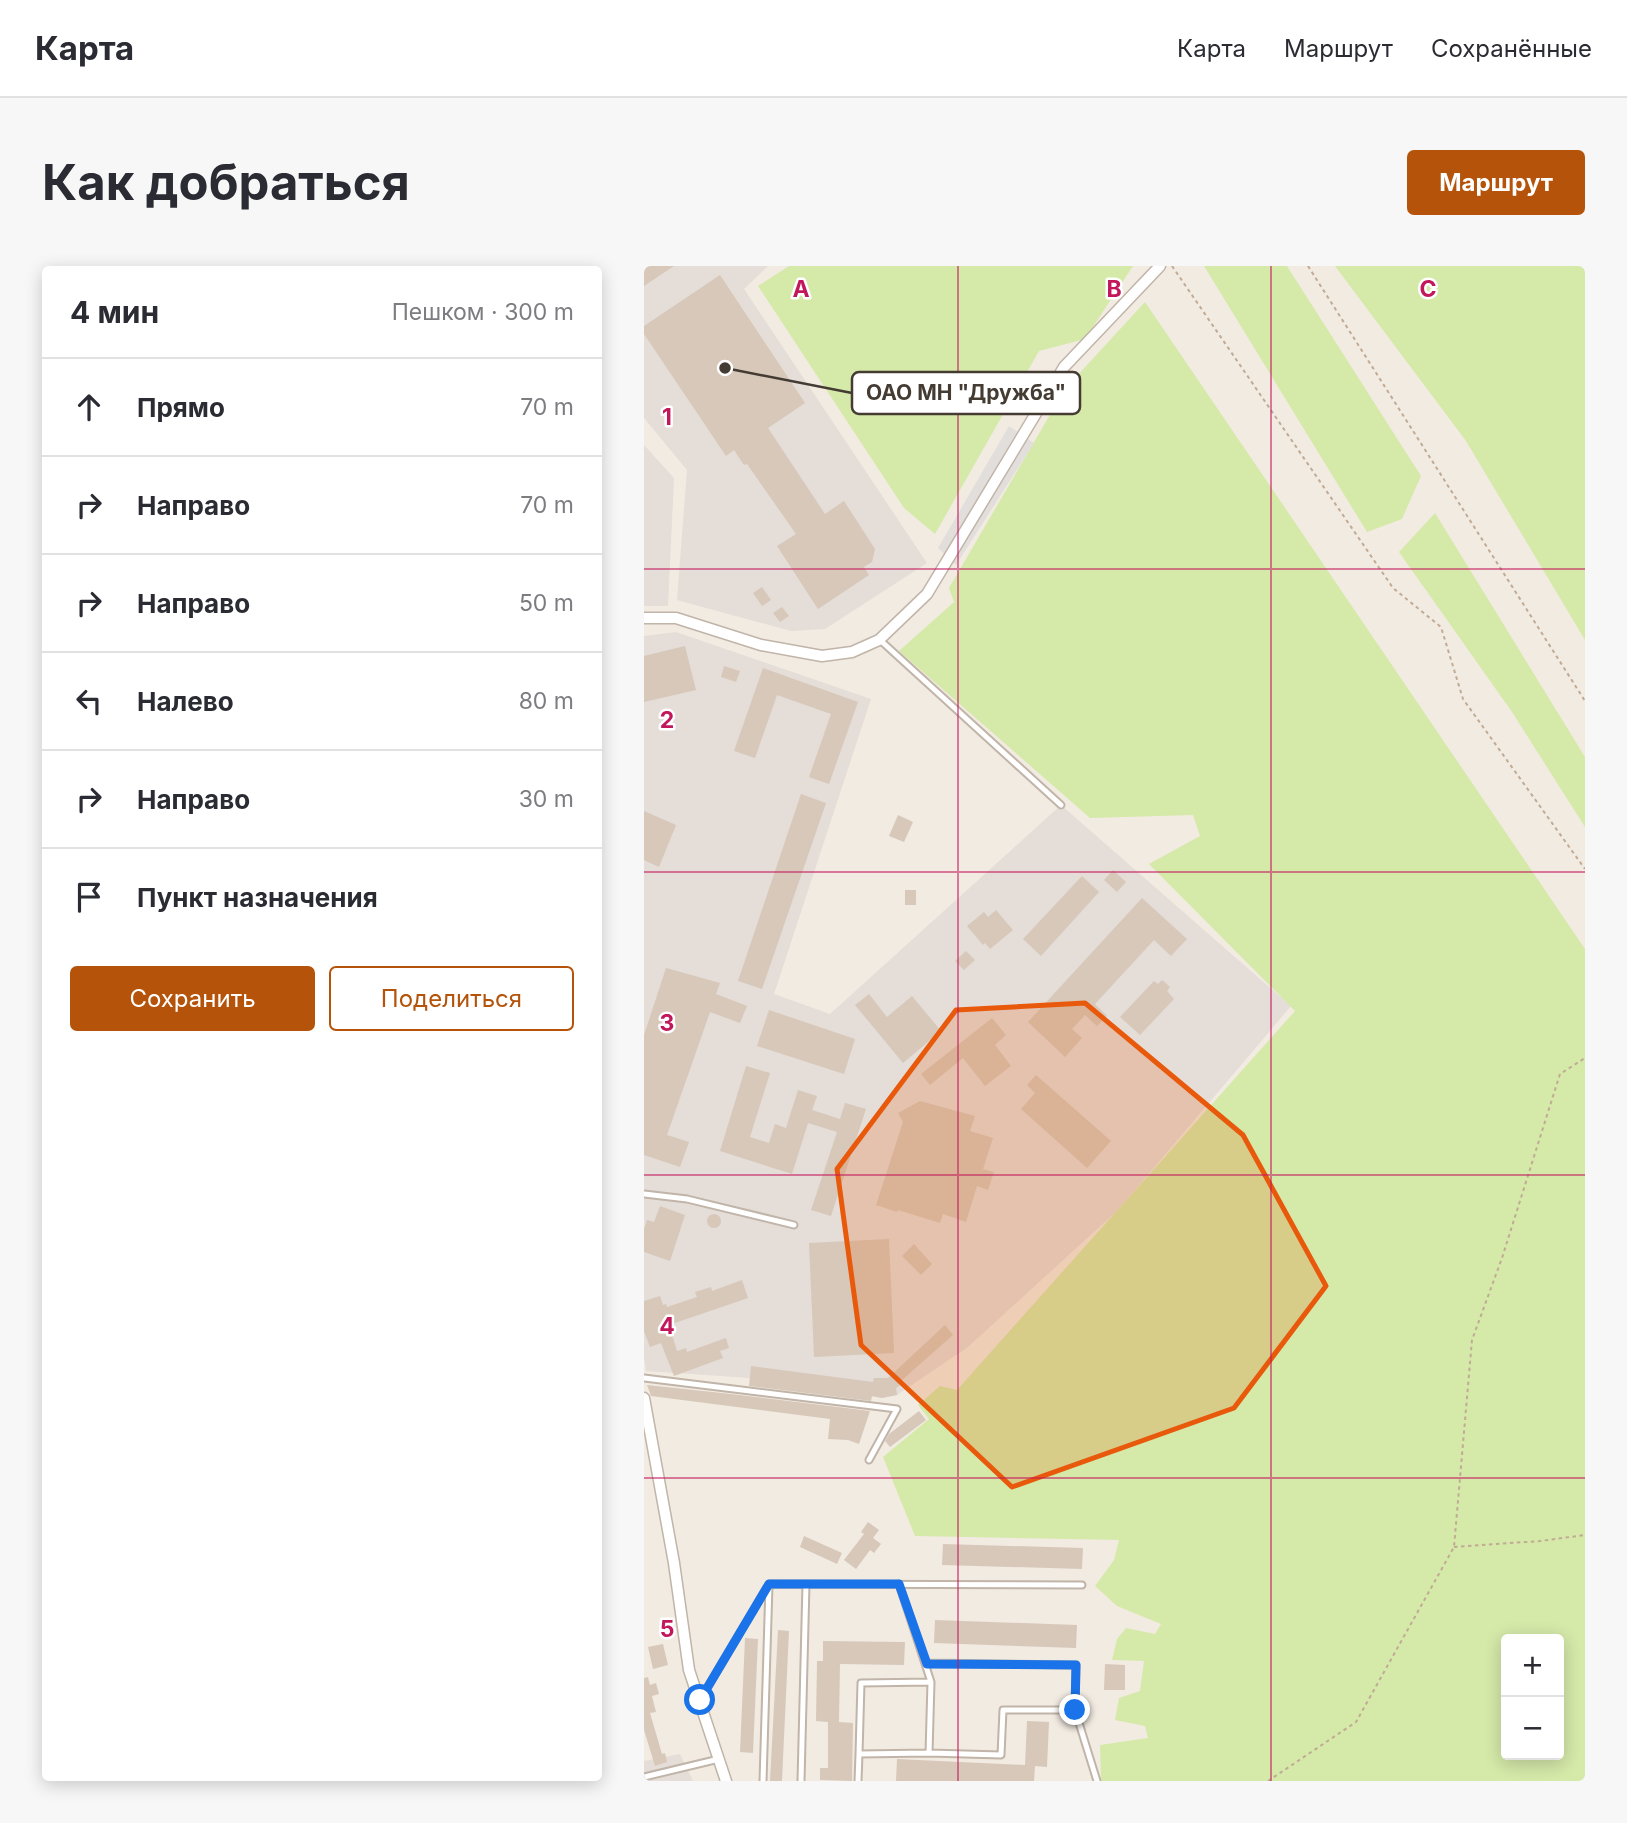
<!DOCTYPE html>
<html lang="ru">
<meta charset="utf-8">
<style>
body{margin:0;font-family:Inter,sans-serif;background:#f7f7f7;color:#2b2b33}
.controls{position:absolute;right:21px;bottom:21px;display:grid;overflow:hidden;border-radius:7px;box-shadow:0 4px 18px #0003}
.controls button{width:63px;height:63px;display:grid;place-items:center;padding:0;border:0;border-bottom:2px solid #e1e1e2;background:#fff;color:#2b2b33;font:35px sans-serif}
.stop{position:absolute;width:21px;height:21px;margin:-16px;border:5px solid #1a73e8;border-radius:50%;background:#fff}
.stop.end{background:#1a73e8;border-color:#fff;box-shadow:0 2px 7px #0008}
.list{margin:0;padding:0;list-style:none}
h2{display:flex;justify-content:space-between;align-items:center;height:91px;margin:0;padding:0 28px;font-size:30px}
h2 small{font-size:23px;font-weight:400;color:#7c7c81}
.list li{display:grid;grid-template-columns:46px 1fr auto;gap:21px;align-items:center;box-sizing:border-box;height:98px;padding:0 28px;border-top:2px solid #e1e1e2}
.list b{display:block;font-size:26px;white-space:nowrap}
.list em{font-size:23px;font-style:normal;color:#7c7c81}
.actions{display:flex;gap:14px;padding:21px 28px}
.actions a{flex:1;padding:16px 0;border:2px solid #b45309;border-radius:7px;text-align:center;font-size:24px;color:#b45309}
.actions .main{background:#b45309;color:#fff}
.icon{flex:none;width:38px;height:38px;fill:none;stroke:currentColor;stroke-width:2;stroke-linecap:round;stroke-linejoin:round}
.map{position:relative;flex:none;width:941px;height:1515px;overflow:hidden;border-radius:7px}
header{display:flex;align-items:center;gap:42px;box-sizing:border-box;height:98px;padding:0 35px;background:#fff;border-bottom:2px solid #e1e1e2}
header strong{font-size:33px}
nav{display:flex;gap:38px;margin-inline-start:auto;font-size:24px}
.intro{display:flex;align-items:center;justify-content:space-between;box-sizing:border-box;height:168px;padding:0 42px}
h1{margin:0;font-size:49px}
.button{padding:18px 32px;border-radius:7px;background:#b45309;color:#fff;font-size:24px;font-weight:700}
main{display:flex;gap:42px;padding:0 42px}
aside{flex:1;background:#fff;border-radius:7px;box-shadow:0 4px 18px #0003}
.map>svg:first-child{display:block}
.industrial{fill:#e4ddd8}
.green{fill:#d5e9a9;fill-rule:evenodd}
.parking{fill:#e2dedb}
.building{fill:#d7c8ba}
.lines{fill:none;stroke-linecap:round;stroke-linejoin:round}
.lane-casing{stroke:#c1b4a8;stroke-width:9}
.street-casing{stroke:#c1b4a8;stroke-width:13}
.path{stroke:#c0ab95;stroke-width:2;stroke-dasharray:3.5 3.5;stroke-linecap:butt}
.lane{stroke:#fff;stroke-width:5}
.street{stroke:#fff;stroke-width:10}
.route{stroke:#1a73e8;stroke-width:9}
.marked{fill:#e8590c;fill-opacity:0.2;stroke:#e8590c;stroke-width:5;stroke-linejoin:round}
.grid{fill:none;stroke:#c2185b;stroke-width:2;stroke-opacity:0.55}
.grid-label{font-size:23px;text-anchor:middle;font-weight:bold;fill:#c2185b;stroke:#fff;stroke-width:5;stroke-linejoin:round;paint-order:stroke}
.leader{fill:none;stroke:#443b33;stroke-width:2.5}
.callout-dot{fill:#443b33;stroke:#fff;stroke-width:2.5}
.callout{fill:#fff;stroke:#443b33;stroke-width:2.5}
.callout-label{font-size:21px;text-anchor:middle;font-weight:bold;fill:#443b33}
</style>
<header>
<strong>Карта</strong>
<nav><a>Карта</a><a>Маршрут</a><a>Сохранённые</a></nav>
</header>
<div class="intro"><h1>Как добраться</h1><a class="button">Маршрут</a></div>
<main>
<aside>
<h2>4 мин<small>Пешком · 300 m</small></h2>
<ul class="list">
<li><svg class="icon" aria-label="ahead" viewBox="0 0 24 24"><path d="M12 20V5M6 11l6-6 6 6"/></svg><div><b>Прямо</b></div><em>70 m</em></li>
<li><svg class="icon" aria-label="right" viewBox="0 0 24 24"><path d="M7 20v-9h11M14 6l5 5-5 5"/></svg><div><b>Направо</b></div><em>70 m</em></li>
<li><svg class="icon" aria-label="right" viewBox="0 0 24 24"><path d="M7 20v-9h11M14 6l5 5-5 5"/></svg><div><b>Направо</b></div><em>50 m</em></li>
<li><svg class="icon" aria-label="left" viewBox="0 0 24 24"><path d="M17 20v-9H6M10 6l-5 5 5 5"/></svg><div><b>Налево</b></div><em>80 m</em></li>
<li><svg class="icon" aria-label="right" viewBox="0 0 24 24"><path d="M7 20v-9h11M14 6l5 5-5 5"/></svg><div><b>Направо</b></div><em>30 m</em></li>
<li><svg class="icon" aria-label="arrive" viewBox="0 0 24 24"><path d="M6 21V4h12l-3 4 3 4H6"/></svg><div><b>Пункт назначения</b></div></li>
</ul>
<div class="actions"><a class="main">Сохранить</a><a>Поделиться</a></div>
</aside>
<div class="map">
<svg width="941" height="1515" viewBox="0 0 941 1515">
<rect width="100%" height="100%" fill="#f2ebe2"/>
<path class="industrial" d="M0,0H124L100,23L283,297L181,363L147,365L33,334L43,204L0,152Z
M0,179L30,212L24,340H0Z
M32,366L227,433L130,728L186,748L417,539L647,740L474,944L324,1081L253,1129L238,1132L106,1112L2,1105L0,1092V370Z
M36,1488L49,1515H0V1495Z"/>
<path class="green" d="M145,0H489L441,73L395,85L291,268L260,242L114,20Z
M560,0H643L777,210L758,253L723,266Z
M691,0H941V374L822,175Z
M501,36L941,683V1515H457L456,1479L504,1472L501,1460L471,1454L475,1432L496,1425L500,1395L468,1394L473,1373L482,1362L511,1368L517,1358L473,1340L451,1320L470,1294L475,1274L271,1270L239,1191L285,1153L274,1139L296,1120L313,1124L651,745L505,598L556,570L549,549L446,552L255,385L310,336L305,322L421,123ZM862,1373H915V1489H862Z
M791,247L941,491V561L868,446L755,286Z"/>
<path class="parking" d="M365,160L390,177L312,299L294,282Z"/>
<path class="building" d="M0,0H30L0,20Z
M76,9L161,137L124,162L181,248L200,235L231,283L228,296L220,301L225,309L174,343L133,280L152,268L103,198L100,199L90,184L82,190L0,68V60Z
M118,321L127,334L118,340L109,327Z
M138,341L145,350L136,356L129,347Z
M41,380L52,424L0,436V390Z
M80,400L96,405L92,416L77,411Z
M119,402L214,436L185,518L165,511L187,448L133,429L111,492L90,485Z
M157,528L182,537L118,723L94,715Z
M0,545L32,559L15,601L0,594Z
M254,549L269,556L260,576L245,570Z
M469,604L482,616L473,626L460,614Z
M438,610L455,626L397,690L379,673Z
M261,624H272V639H261Z
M498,632L543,673L527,690L510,674L451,738L463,750L453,760L441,749L428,763L438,772L421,791L384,756Z
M352,644L369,664L346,683L341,677L339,679L323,660L340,646L344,651Z
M322,685L331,694L320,704L311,695Z
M22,702L76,717L72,728L103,740L96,757L66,746L23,869L45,876L36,901L0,889V769Z
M518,714L526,721L523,725L530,733L496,769L476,751L510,715L514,718Z
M225,728L243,751L268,730L297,765L259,797L211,739Z
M125,744L211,773L200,808L113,780Z
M348,752L362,769L351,779L367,800L341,820L319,792L286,819L277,808Z
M102,800L126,807L106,871L125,877L131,858L142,862L154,824L173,830L168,844L196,853L201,837L222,843L187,950L167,944L193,866L164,857L148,908L76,885Z
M392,809L467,875L443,902L377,843L391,827L383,819Z
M276,835L331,850L326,865L349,872L339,903L350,906L344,924L333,920L322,956L299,948L296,957L254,944L253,946L232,939L259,856L254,847Z
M16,940L41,949L26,995L0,986V963L3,954L10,956Z
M63 955a7 7 0 1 1 14 0a7 7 0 1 1-14 0Z
M245,973L250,1087L170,1091L165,977Z
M270,978L288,998L277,1009L258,990Z
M98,1014L104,1032L25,1059L33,1085L42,1082L43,1086L82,1072L85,1082L76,1085L79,1092L30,1110L17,1077L6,1081L0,1065V1035L16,1030L19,1039L22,1038L23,1041L53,1031L51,1026L67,1021L68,1025Z
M301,1059L309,1069L258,1114L260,1117L252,1122L253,1129L238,1132L228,1130L227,1135L105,1120L107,1100L229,1116L230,1112H244Z
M3,1119L87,1128L226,1145L215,1178L204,1174L184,1173L186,1153L7,1130Z
M275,1145L282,1154L246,1181L241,1175L245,1168Z
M224,1256L235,1264L229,1272L237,1278L230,1287L226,1284L212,1303L200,1294L220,1268L217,1266Z
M160,1270L198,1287L193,1298L156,1281Z
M299,1278L439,1282L438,1303L298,1299Z
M291,1354L433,1359L432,1382L290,1377Z
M134,1364L145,1365L138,1515H126Z
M101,1372L114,1373L109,1487L96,1486Z
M179,1375L261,1376L260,1399L196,1398L195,1456L209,1457L208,1515L176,1514V1502H184V1456L172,1455L173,1395H179Z
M19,1378L24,1399L9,1403L4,1381Z
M461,1398L481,1399V1424H460Z
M4,1411L6,1419L12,1417L15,1428L8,1430L12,1446L6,1447L18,1488L21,1487L23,1496L11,1500L0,1464V1412Z
M383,1455L405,1456L403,1501L391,1500L390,1515H252L253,1493L381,1499Z"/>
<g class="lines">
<g class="lane-casing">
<path id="lane" d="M236,374L417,539
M0,928L43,933L150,959
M0,1112L253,1143L225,1194
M283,1397L432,1399L431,1444L453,1515
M56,1434L125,1318L438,1319
M285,1487L357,1489L359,1444H431
M215,1488L217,1417L287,1416
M0,1511L75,1493
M119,1515L125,1319
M157,1515L162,1318
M214,1515L215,1488L285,1487L287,1416L255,1318"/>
</g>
<g class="street-casing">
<path id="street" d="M0,352H32L117,379L178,390L208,386L235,374L283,328L420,101L516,0
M0,1132L30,1297L45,1404L82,1515"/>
</g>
<path class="path" d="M528,0L749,322L797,361L819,433L941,603
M664,0L941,435
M810,1281L896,1275L941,1269
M624,1515L712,1456L810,1281L828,1074L858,992L916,808L941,792"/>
<use href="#lane" class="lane"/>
<use href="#street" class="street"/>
</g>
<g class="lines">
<path class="route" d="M56,1434L125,1318H255L283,1398L432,1399L431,1444"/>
</g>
<path class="marked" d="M441,737L599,869L682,1020L590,1142L368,1221L217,1079L193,903L312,744Z"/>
<path class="grid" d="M314,0V1515M627,0V1515M0,303H941M0,606H941M0,909H941M0,1212H941"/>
<g class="grid-label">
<text x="157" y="31">A</text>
<text x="470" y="31">B</text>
<text x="784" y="31">C</text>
<text x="23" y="159">1</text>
<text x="23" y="462">2</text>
<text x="23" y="765">3</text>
<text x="23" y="1068">4</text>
<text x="23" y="1371">5</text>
</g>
<path class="leader" d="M81 102L208 127"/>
<circle class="callout-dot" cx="81" cy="102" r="7"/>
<rect class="callout" x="208" y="106" width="228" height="42" rx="7"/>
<g class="callout-label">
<text x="322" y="134">ОАО МН "Дружба"</text>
</g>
</svg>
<div class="controls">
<button>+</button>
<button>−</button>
</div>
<div class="stop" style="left:56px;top:1434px"></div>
<div class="stop end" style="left:431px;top:1444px"></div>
</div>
</main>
